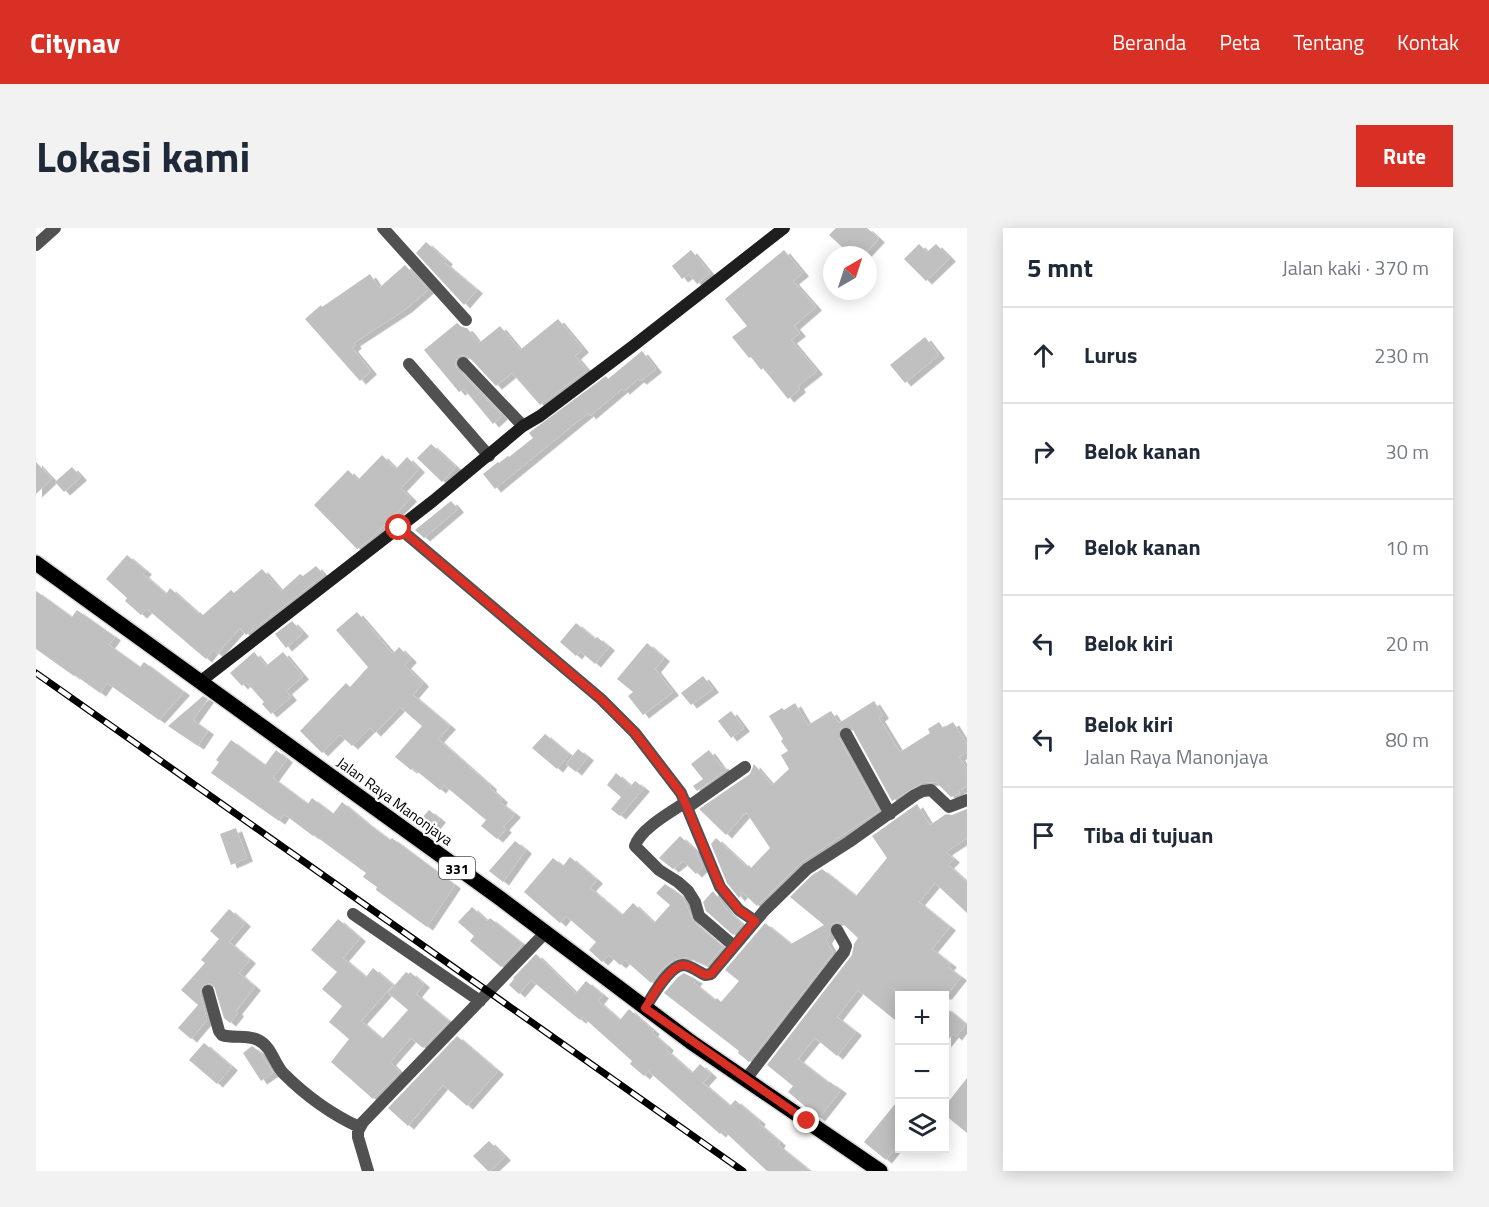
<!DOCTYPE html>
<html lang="id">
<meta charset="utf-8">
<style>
body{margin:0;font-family:"Titillium Web",sans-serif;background:#f2f2f3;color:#1f2937}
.controls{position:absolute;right:18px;bottom:18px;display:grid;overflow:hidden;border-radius:0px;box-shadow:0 3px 15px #0003}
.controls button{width:54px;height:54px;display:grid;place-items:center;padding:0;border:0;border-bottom:2px solid #e0e1e3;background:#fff;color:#1f2937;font:30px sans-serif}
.compass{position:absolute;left:787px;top:18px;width:54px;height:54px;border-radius:50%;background:#fff;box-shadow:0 3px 15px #0003;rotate:39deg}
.stop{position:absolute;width:18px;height:18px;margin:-14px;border:4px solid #d93025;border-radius:50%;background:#fff}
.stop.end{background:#d93025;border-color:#fff;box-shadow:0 2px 6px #0008}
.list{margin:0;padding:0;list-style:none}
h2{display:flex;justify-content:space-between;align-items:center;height:78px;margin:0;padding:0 24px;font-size:26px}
h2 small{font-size:20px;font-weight:400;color:#747a83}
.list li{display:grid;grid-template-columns:39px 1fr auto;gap:18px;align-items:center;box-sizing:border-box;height:96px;padding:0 24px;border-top:2px solid #e0e1e3}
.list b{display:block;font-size:22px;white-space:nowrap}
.list p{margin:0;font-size:20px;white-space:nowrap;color:#747a83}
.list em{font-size:20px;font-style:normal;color:#747a83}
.icon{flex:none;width:33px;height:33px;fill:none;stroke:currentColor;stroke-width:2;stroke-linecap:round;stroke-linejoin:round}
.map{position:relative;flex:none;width:931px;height:943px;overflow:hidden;border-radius:0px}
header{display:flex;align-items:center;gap:36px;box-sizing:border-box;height:84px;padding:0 30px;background:#d93025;color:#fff}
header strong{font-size:28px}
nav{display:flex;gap:33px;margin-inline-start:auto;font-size:21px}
.intro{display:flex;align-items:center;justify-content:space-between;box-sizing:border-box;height:144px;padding:0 36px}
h1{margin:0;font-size:42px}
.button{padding:15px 27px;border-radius:0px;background:#d93025;color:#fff;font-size:21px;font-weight:700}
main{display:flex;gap:36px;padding:0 36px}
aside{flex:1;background:#fff;border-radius:0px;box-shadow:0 3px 15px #0003}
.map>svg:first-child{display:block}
.building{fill:#c0c0c0;filter:url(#shadow)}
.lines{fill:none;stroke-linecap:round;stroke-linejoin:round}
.primary-casing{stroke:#dbdbdb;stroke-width:18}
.street{stroke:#515151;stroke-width:12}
.secondary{stroke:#1e1e1e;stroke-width:12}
.primary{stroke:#000;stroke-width:15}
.rail-casing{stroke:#000;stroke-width:7}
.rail{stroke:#fff;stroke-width:4.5;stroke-dasharray:14;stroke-linecap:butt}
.route{stroke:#d93025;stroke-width:8}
.labels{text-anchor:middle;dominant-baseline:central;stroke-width:4.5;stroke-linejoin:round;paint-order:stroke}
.shield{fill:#fff;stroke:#4c4c4c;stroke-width:1.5}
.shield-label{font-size:14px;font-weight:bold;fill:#000}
.street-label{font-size:15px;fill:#000;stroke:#fff}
</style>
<header>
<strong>Citynav</strong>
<nav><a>Beranda</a><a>Peta</a><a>Tentang</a><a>Kontak</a></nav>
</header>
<div class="intro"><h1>Lokasi kami</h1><a class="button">Rute</a></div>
<main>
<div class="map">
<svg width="931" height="943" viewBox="0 0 931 943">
<defs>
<filter id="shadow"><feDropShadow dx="6" dy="3.5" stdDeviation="0" flood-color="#0004"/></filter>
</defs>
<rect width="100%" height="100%" fill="#fff"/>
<path class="building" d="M800,0H831L843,11L828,27H815L793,7Z
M390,14L411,33L409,35L441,62L428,77L380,25Z
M883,16L891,24L900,16L914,30L890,53L868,31Z
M655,22L674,45L661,56L653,46L646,51L636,38Z
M748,22L767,45L757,53L780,79L758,98L764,105L755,112L781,143L762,158L764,161L752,171L727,140L725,142L715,129L713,130L696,109L711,98L689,71Z
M369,37L392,62L370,81L318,115L320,117L316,120L335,143L324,153L269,91L285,77L286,79L334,46L343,60Z
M522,91L547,121L539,128L551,142L504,177L476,145L460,158L433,129L426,127L421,129L419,136L421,141L466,188L457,196L428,161L423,164L388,122L421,95L427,100H431L443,115L464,98L484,122Z
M889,109L903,127L869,155L854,137Z
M606,123L620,141L605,153L602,151L588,163L586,161L554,188L552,185L459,261L447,246L462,234L463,235L472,228L473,229L497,210L493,205L498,201L570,148L572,151Z
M395,216L420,239L406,254L381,230Z
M346,227L360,241L371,229L383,241L365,260L375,270L335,311L321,321L278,277L312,242L322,252Z
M0,234L16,251L0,266Z
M36,239L45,249L28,264L19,254Z
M415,273L422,281L388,310L379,302Z
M91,327L110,343L107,346L130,366L134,360L163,386L164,384L167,387L195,362L198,365L226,341L245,363L264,346L267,348L280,338L288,347L210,407L204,400L181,426L177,422L170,431L111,381L105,387L89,373L91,370L70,351Z
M0,363L36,389L41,382L79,409L73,417L104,439L108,434L148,464L123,492L71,455L64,465L39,447L38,448L0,421Z
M321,384L357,426L363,419L375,431L369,437L387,455L377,467L414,498L402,511L455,558L454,560L466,571L464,574L479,586L467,599L470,601L461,611L445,598L450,592L408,557L404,562L377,540L375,542L359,529L386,498L364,479L339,505L334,500L316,518L304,507L286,525L264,503L310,455L314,459L332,439L300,402Z
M256,393L267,405L250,420L239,406Z
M540,395L559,411L561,409L573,419L559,436L544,423L540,428L524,414Z
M611,415L628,430L619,441L637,464L607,487L592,468L597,464L581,451Z
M218,424L230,438L247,424L267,448L250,463L255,469L235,486L226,476L228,474L210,454L206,458L194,445Z
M667,448L677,461L655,477L645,465Z
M167,468L172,471L157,492L172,503L162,518L132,498Z
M838,473L847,487L843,490L864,524L894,505L892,501L903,494L907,500L917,494L931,516V524L923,529L931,541V558L922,563L924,566L915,569L900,554L886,555L856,573L817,502L814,499H807L803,502V510L843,583L766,634L721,678L707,665L703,670L691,655L675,616L680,610L711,639L713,637L715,640L734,620L710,584L690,607L663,581L714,546L718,536L736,557L753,541L745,527L752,523L745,513L747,511L733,488L746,480L748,482L759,475L772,497L795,483L803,495Z
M695,483L708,500L695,510L682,493Z
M509,506L533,526L521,541L496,520Z
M195,512L229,537L240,522L251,531L237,550L272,576L276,570L297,586L306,574L330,594L354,612L356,610L419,657L391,699L340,662L341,659L327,649L330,645L278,607L277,608L248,586L243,593L175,545L183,534L180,532Z
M542,521L552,529L540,544L530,536Z
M673,522L685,538L686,537L690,542L661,563L657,558L667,551L655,536Z
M580,545L595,558L599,553L608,560L584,588L575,581L585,569L571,557Z
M881,576L894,597L910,586L916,587L931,581V610L910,624L918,631L912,637L931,654V685L899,655L883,674L914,699L896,721L915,736L912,739L925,749L910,768H864V796L822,762L801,789L820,804L801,828L779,810L762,831L793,855L794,854L805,862L783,890L752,864L757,858L731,837L816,727L818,716L822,710L806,695L801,694L794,697V706L790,712L797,725L713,834L702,825L703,823L628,765L642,749L648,745L661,752L658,755L679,772L681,770L685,774L703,753L689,742L729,695L755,716L788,697L754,669L776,647L786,641L820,668L851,630L836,608Z
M393,582L404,591L395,602L384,592Z
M200,600L211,630L195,637L184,606Z
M644,608L660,623L667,639L660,646L647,633L637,641L623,630Z
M479,613L490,622L467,654L453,643Z
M534,629L561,652L554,660L586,687L597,675L618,695L634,677L620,665L629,656L646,668L658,694L687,719L671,738L651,729L637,732L625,742L615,755L589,732L584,737L573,727L566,734L553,722L560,714L552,707L530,688L524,695L488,664L517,630L527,638Z
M677,663L692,683L706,696L697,707L670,683L667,674Z
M436,679L451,693L454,690L487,716L465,739L434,713L438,708L422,694Z
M193,681L209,695L193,714L214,732L203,745L219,759L200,783L202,785L194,795L188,790L178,758L174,755L167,757L164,765L171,792L155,811L142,800L162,777L145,762L169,735L165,732L183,711L174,703Z
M302,691L324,710L307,730L330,749L337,740L357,757L325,793L346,811L372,782L352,765L370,744L373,746L374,744L388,756L380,766L413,793L387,820L375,810L354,834L364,844L337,871L295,834L313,811L293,794L306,778L286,761L301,744L275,722Z
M500,726L540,765L550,753L567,767L562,773L584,792L593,781L618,803L616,805L632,819L630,822L656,845L664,836L675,846L667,855L694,878L699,872L724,893L722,895L744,914L742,917L774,943H731L687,902L684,906L612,843L608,848L594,836L596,833L547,789L544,792L495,752L483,766L473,757L478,751L477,750Z
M909,779L930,796L920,809L917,806L909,816Z
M421,808L462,843L431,878L407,857L372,898L352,880Z
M168,815L196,839L181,856L153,832Z
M216,818L224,824L237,845L225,853L207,825Z
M931,850V905L909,887V878Z
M864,870V914L850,932L828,914Z
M453,913L469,929L454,943H452L437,928Z"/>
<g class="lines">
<g class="primary-casing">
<path id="primary" d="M0,335L465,671L655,814L844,943"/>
</g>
<path class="street" d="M347,0L430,92
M0,17L19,0
M427,135L487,198
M373,136L453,228
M363,300L565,471L599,505L645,565L684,659L703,682L719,693
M810,506L854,586
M650,574C635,584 604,601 599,618L623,642L642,654L652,663L659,674L663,688L698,718
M652,579L709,539
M317,686L444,773
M172,763L183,803L186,807C197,811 211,806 222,812C235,818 238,835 247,845C270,868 295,886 323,899
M609,780C616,769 633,738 647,737C654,737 663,744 669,747L675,746L728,683L771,641L813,614L879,567L887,563L895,562L913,579L931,572
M710,851L808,724L810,718L801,702
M332,943L322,909V903L327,894L509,705"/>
<path class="secondary" d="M165,453L397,273L487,198L504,188L597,118L748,0"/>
<use href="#primary" class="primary"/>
<g class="rail-casing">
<path id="rail" d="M0,445L707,943"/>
</g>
<use href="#rail" class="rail"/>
</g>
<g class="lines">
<path class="route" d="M363,300L565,471L599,505L645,565L684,658L703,682L719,693L675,746L669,747C663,744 654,737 647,737C633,738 616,769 609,780L771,893"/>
</g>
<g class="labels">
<rect class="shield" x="403" y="629" width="36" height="22" rx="4.5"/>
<g class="shield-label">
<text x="421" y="640">331</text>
</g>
<g class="street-label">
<text transform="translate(359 573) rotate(36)">Jalan Raya Manonjaya</text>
</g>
</g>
</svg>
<div class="controls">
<button>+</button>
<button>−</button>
<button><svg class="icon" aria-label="layers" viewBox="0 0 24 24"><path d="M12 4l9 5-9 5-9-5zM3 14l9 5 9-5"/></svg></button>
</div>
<svg class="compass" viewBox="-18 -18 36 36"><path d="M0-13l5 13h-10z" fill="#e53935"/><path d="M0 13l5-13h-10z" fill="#747a83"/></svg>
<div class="stop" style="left:363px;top:300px"></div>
<div class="stop end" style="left:771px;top:893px"></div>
</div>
<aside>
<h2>5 mnt<small>Jalan kaki · 370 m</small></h2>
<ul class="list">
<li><svg class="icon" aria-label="ahead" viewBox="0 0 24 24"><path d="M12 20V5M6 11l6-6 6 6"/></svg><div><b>Lurus</b></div><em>230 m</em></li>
<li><svg class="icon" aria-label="right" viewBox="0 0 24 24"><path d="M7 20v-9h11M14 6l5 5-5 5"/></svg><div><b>Belok kanan</b></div><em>30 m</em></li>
<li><svg class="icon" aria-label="right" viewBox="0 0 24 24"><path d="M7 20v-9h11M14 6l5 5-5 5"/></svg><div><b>Belok kanan</b></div><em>10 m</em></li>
<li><svg class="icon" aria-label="left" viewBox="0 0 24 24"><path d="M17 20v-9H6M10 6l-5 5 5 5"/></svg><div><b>Belok kiri</b></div><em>20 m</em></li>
<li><svg class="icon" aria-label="left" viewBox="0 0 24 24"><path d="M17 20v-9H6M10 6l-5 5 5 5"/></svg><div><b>Belok kiri</b><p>Jalan Raya Manonjaya</p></div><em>80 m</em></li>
<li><svg class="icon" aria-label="arrive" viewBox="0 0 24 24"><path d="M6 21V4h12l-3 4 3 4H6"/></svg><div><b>Tiba di tujuan</b></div></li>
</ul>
</aside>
</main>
